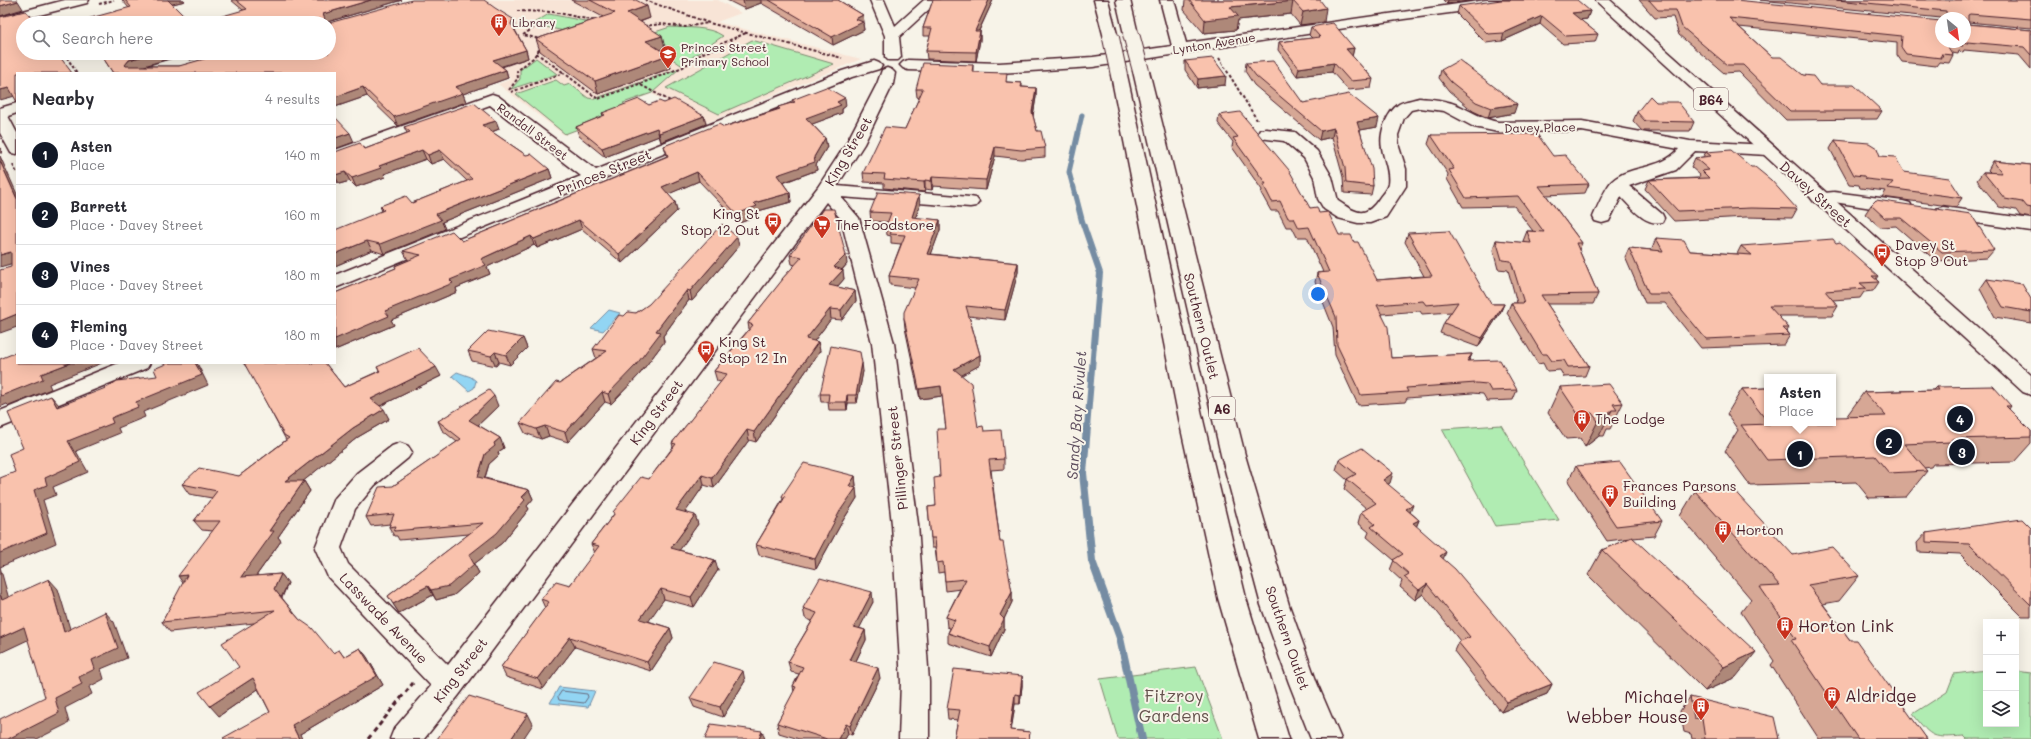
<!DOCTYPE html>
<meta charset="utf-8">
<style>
body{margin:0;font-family:Mali,sans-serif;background:#f7f7f7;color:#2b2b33}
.controls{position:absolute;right:12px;bottom:12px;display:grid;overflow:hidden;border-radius:0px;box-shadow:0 4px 16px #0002}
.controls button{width:36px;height:36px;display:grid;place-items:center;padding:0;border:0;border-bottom:1px solid #e1e1e2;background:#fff;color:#2b2b33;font:20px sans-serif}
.compass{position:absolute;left:1935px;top:12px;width:36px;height:36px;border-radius:50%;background:#fff;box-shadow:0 4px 16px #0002;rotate:151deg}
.you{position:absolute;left:1318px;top:294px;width:14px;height:14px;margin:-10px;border:3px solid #fff;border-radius:50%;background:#1a73e8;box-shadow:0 0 0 6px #1a73e833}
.badge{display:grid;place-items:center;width:26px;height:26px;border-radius:50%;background:#111827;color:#fff;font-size:13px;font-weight:700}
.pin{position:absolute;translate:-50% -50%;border:2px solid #fff;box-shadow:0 1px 4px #0006}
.popup{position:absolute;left:1764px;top:374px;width:72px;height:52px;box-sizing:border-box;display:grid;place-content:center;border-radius:0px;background:#fff;filter:drop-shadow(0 1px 3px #0005);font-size:13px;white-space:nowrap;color:#7c7c81}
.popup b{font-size:15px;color:#2b2b33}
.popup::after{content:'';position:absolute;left:50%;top:100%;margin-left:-8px;border:8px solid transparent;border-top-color:#fff}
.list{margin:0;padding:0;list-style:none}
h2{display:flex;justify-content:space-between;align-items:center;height:52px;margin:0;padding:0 16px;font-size:17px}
h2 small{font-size:13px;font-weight:400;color:#7c7c81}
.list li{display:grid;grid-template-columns:26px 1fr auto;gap:12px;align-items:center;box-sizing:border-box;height:60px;padding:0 16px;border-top:1px solid #e1e1e2}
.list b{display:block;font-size:15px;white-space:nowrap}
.list p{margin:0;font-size:13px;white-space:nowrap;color:#7c7c81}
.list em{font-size:13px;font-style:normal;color:#7c7c81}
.icon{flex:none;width:22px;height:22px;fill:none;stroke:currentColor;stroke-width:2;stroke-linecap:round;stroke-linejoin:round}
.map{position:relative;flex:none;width:2031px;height:739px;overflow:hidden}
.search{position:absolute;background:#fff;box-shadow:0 4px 16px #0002;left:16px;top:16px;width:320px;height:44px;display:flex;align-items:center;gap:10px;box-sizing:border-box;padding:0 14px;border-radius:22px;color:#7c7c81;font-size:15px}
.panel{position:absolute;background:#fff;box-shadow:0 4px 16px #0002;left:16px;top:72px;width:320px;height:292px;border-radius:0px}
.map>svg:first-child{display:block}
.built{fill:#f8e4d6}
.green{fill:#b0ecb2;stroke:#7d866e}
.water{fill:#92d5f3;stroke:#758ca3}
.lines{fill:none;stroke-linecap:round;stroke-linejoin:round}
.shore{stroke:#67687b;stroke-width:1}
.stream-far2{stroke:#758ca3;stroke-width:5}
.stream-far1{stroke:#758ca3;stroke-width:6}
.stream{stroke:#758ca3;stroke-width:8}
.minor-casing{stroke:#4a1f2b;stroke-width:3}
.major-casing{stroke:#4a1f2b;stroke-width:3}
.highway-casing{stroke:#4a1f2b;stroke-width:3}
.path-far1{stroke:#4a1f2b;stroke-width:2;stroke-dasharray:3 2;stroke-linecap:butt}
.path{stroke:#4a1f2b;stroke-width:3;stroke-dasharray:5 3.5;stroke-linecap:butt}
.minor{fill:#f7f3e8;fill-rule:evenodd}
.major{fill:#f7f3e8;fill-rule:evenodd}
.highway{fill:#f7f3e8;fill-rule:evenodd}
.highway-bridge-casing{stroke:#4a1f2b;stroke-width:18;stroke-linecap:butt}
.highway-bridge{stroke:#f7f3e8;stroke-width:16}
.wall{fill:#d6a795;stroke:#4a1f2b}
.shaded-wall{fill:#ae8879;stroke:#4a1f2b}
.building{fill:#f9c2ad;stroke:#4a1f2b}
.labels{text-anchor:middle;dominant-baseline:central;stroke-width:4;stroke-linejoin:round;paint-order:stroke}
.far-poi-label{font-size:12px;fill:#4a1f2b;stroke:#f7f3e8;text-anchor:start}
.far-street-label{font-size:12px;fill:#4a1f2b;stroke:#f7f3e8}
.shield{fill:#f7f3e8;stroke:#7e5f64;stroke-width:1}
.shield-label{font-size:13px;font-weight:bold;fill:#4a1f2b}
.street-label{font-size:14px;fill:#4a1f2b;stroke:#f7f3e8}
.poi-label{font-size:14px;fill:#4a1f2b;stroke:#f7f3e8;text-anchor:start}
.water-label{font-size:15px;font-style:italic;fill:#5c4c5d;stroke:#f7f3e8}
.near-poi-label{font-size:17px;fill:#4a1f2b;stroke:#f7f3e8;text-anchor:start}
.near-park-label{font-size:17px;fill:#64524d;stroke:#f7f3e8}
</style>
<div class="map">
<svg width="2031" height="739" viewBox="0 0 2031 739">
<rect width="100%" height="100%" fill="#f7f3e8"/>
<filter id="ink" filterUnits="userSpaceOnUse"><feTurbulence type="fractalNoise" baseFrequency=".025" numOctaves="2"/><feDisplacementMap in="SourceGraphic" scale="8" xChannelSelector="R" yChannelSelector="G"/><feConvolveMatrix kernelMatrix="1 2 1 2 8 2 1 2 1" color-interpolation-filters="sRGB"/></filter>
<g filter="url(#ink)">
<path class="built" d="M484,0H718L741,13L717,22L861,59L706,123L652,94L625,103L634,109L564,135L498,84L512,79L458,38L515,19Z"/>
<path class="green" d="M549,14L595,23L578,34L532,24Z
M670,27C686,28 709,26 723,36L681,65L661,51L669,48L649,34Z
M752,40L834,64L719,114L666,88Z
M536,58L557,74L511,89L520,79V70Z
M680,68L652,93L623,103L631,109L565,134L516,94L556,80L564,86L570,84L588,98L594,99Z
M1501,425L1559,520L1495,526L1442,429Z
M1196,667L1223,739H1118L1100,679Z
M1986,670V724H2016V671L2031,673V739H1967L1964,736C1933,738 1932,739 1913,714L1947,692L1954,674Z"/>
<path class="water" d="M609,310L620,313L603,331L591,328Z
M457,372L471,377L476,381L474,388L469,391L452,376Z
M559,687L595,691L588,707L550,703Z"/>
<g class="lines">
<path class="shore" d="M562,691L587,694L588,697L584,703L559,700L558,697Z"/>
<path class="stream-far2" d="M1073,187L1069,172L1082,115"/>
<path class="stream-far1" d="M1073,186L1082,221L1100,273L1087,428"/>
<path class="stream" d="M1087,427L1083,473L1092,561L1120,638L1142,739"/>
<g class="minor-casing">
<path id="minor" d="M65,0H89L87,3L0,25V17Z
M870,0H884L895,26L924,0H939L899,37L901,57L898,60H888L885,57V36Z
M1160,0H1174L1186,43L1486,0H1525L1523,3L1518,4L1404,19L1093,67L999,73L908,70L903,68L900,65L903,62L908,60L999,63L1093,57L1172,46Z
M192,53H216L213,56L156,73H131L134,70Z
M874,61L879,63L882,66L879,69L852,77L335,288V275L581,176L490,105L335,161V150L492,94L498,96L596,170L842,71Z
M887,68L892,70L895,73L893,84L864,144L837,186L970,197L976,198L979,202L976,206L970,207L841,197L859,218L894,343L918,524L929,682V739H899L901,682L892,524L872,343L841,219L826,202L459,695L424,739H390L394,729L431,686L328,577L315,548L335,498L357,473L392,446L400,443L408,446L412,452L408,458L375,485L355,509L341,548L348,564L448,665L818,187L846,144L877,84L882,70Z
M1419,98C1432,99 1445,100 1457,105C1471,111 1483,119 1498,122L1582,121L1690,141L1768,145L1774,146L1777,150L1774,154L1768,155L1695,151L1676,170L1629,186L1662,214L1664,218L1662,222C1645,226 1632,208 1621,197L1609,221L1602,223L1595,221L1593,217C1597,208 1605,188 1612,181C1631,164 1660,171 1679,149L1582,131L1498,132L1474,127L1444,111L1420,108L1411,110L1404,118L1398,135L1399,147L1406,169V186L1386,217L1370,223H1358L1338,218L1324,209L1318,199L1314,177L1304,158L1284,141L1260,138L1258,134L1260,130L1266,129L1295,132L1317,151L1332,177L1338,201C1357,214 1366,219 1380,197C1383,193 1387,189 1388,184C1390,171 1384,161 1382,148C1379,134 1386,113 1399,104C1404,101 1413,100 1419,98Z
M17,103V113L8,116L17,133V154L11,153L0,133V108Z
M1834,192L1903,201L1910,203L1912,207L1910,211L1903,213L1834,202H1814L1811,198L1814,194Z
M1943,207L2031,219V231L1936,217L1934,213L1936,209Z
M119,363H150L147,368L0,428V411Z"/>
</g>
<g class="major-casing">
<path id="major" d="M1595,0H1610L2031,375V395L2023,392Z"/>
</g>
<g class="highway-casing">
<path id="highway" d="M1094,0H1108L1118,38L1116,41H1106L1104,38Z
M1116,0H1130L1138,34L1136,37H1126L1124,34Z
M1141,66L1146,68L1149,71L1245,455L1289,605L1317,683L1341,739H1311L1289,683L1261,605L1221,455L1133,71L1136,68Z
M1119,70L1124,72L1127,75L1204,424L1246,598L1289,739H1259L1218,598L1180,424L1111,75L1114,72Z"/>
</g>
<path class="path-far1" d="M645,0L709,23L842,58
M99,4L114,0
M517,11L554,12L596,21
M538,25L523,35L540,39
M644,26L662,24L685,27L708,23
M64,53L77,73
M536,53L564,73
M1219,58L1257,120
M640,84L683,67L703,53L724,45L721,44L746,33
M509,90L518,78L517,71L533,58L541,47
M511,92L564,73L598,99L639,84L672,102
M13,165L17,173"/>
<path class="path" d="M368,739L413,683"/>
<use href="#minor" class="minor"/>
<use href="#major" class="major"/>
<use href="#highway" class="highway"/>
<g class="highway-bridge-casing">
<path id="highway-bridge" d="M1131,34L1141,71
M1111,38L1119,75"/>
</g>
<use href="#highway-bridge" class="highway-bridge"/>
</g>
<path class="wall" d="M122,0H184L185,1L172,4L129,8Z
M231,0H402L327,22L243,10Z
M571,0H636L650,18L640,22L665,48L659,50L668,55L671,68L598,94L540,51L536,39L603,17Z
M727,0H838L863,15L864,23L863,24L864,30L833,45L761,3L745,9Z
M933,0H993L979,31H980V40L976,61L927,59L926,51L930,36H923V28Z
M1185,0H1320L1324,22L1300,25L1291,14L1238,20L1236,30L1204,33L1184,10Z
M1443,0H1476L1447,4Z
M1639,0H1736L1941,42L1965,18H1941L1760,0H2031V28L1968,22V24L2031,30V69L2019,55L1964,50L1963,52L1959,51L1958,54L1952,53L1953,55L1949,63L1939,62L1936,66L1902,62L1897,55V43L1739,27L1772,57L1803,75L1820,85L1882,111L1877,119L1786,120L1739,72L1724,73L1679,35L1673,17L1655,18Z
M1459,6L1590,11L1587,19L1580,20L1598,34L1595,42L1563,44L1540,24L1502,41L1486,43L1457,14Z
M516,27L515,30L526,50L528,58L502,67L506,70L508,78L463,94L466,102L398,126L367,96L335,107V73H113L100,53H215L190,60L188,57L182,55L142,66H179Z
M1311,27L1354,48L1352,56L1373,79L1371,88L1348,90L1332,72L1297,76L1278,50L1279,42L1312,38L1309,35Z
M1185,61L1225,85L1197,88L1185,70Z
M1246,63L1303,103L1377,127L1360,130L1373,186L1371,195L1344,193L1343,177L1332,137L1319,140L1254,85L1245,71Z
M973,65V72L1007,82L1022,83V87L1036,88V97L1033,116L1037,131L1045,148V157L1021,159L995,156L986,190L933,186L932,190L925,189V192L884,188V183L864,182L863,173L905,129L919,98L917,97L916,89Z
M1441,70L1514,113L1488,118L1473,111L1449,91L1439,78Z
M792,100L846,106L842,109V113L812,124L825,138L827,147L816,165L817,170L783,183L790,193L791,202L758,211L759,216L739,223L699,181L668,194L675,202L677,211L622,263L582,229L537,248L534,245L487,267L490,274L456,288L457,292L391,320L394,325L335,350V293L396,268L395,266L409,260H408L403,251L462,241L667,156L664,146L778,109V107L792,103Z
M1656,102L1694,122L1690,131H1642L1633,121L1637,112Z
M664,103L704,116L706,124L661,142L659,136L605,157L579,136L576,127L603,116L602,113L649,105Z
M1219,115L1310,208L1319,213L1339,235L1354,242L1377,280L1424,276L1405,242L1408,233L1491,304H1504L1500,313L1478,347L1440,333L1444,323L1451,312L1422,314L1420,311L1382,314L1391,358L1472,354L1469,361L1517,390L1513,400L1487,401L1483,394L1472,393L1407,398L1405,402L1358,405L1335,355L1333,327L1315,282L1317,273L1323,272L1307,237H1297L1292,227H1286L1278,211H1271L1261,193L1262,190L1232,147L1233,142L1218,123Z
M496,121L499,129L492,132L526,155L549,169L552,178L442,222L445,229L384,254L372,250L335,266L382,211L380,206L412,203L467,181L444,159L431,164L426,159L384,174L385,177L356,187L350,181L339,184L335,180V152L365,149L407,133L404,127Z
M1431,135L1553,156L1589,184L1585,193L1546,195L1582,243L1579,250L1598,294L1593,304H1547L1589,366L1585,376L1564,377L1560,370L1547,371L1543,363L1538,364L1507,313L1511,303H1517L1508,270L1498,269L1493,250L1496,240L1524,243L1523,241L1527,231H1533L1514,206L1463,207L1447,179L1448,174L1428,144Z
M1835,140L1880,156L1904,172L1962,198L1956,207L1882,197L1886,191L1860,188L1859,185L1849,184L1830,149Z
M1706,152L1797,209L1792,218L1746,217L1674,221L1645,189L1649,180L1698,178L1700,175L1691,167L1695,158L1703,157Z
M1993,161L2031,165V218L2020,216L2016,210L1999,207L1977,180L1983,172H1990L1988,170Z
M920,205L916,218L940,220V230L931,254L1018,263V272L1005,320L969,316L980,355V365L961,375L978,427L984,431L1004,459V469L991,470L1000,542L1012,592V602L1004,619V629L991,657L948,643V633L950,628L947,627L946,617L960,589L946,591L944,572L938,573L935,548H932L928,507L936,506L940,477L946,429L942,396L920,399L905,328L904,318L915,288L890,285L889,276L901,244L891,243V236L887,235L886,226L887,222L871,221L870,212Z
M1871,205L1994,250L1987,258L1936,261L1896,226L1880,227L1865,214Z
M1656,238L1690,251L1737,254L1741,246L1878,276L1876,279L1879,282L1873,291L1864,292L1860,298L1833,300L1838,306L1832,316H1778L1789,328L1787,331L1790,335L1784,345L1701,348L1665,303H1645L1625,257L1629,248L1653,250L1652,248Z
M739,246L692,301L689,300L663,336L664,342L639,375L611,404L605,402L568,442L549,436L541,439L525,433L520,423L560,383L596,358L593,349L624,316L636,313Z
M790,255L847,264L842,270L844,279L837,287L855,291L856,301L842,320L831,319L814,341L818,342L820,351L756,442L749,440L714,488L704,485L685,512L698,524L679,550L715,560L718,570L694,607L664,599L648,621L670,628L673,638L651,671L575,647L543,689L506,677L501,667L545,608L541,599L570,585L595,553L591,544L614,514L613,512L649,479L673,447L672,443L721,382L717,381L714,371L749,329L748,323L782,281V279L795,265L792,264Z
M1987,279L2031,299V323L1995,317L1980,289Z
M523,338L527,348L510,365L499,362L496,366L472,361L468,351Z
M243,363H325L344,387L379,371L377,367L441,376L380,406L389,419L358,437L303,481H304L310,491L278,537L281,541L256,576L281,574L288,583L282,598L299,619L333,653L339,650L344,657L360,648L367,657L383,685L300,734L270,712L258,689L219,716L239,667L254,623L170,632L162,622L213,531L202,530L194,521L212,498L189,494L182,484L239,476L286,440L249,370Z
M863,371L857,403H848L847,410H829L828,402H821L820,394Z
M1560,387L1623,403L1610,429H1607L1604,436H1599L1585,447L1580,438L1566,439L1548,413Z
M1936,387L2011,406L2009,409L2031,431V443L2014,462L1933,464L1931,467L1924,468L1927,471L1906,497L1869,498L1856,482L1750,485L1725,451L1738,430L1727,414L1742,389L1767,388V423H1833L1846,417L1864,392L1933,390Z
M498,406L478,425L500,438L504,448L498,452L499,455L489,464L485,478L529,490L533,499L527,506L529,509L502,543L474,564L479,573L454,595L436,600L433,595L399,613L388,596L469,534L399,540L397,536H394L389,527L390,524L371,526L366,517L393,486L457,442L442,430L438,421Z
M1339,460L1390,483L1388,484L1410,512L1419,520L1416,527L1443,559L1552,684L1547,694L1501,712L1454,651L1458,642L1460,641L1423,594L1415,600L1400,587L1402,581L1390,570L1394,560L1367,537L1369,532L1358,523L1361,512L1367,509L1344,489L1347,480L1336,470Z
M1576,466L1662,521L1654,536L1633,538L1736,677L1705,691L1588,575L1602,550L1630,538L1607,541L1568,481Z
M855,476L856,486L855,488L857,498L842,522L816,569L759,555L756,545L783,499L782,496Z
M1695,491L1793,555L1859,576L1839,601L1823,604L1850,640L1927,739H1819L1771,665L1774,661L1741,612L1751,599L1680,516Z
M2031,528V616H2022L1960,554L1918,552L1917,543L1926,533Z
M873,602L859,628L865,630L866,640L856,661L880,678L852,735L848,734L845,739H799L779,733L777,723L794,692L793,686L799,674L791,672L788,662L812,621L805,618L803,608Z
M1022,676V686L1020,704H1015L1011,730L1030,732L1029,739H954L958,720L948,719L947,709Z
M745,681L723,717L694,707L690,698Z
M1690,697L1779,739H1692L1691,734L1684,732L1680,711Z"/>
<path class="shaded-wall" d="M167,0H184L185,1L169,5Z
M371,0H402L327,22V23H326L323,14Z
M746,0H761V3L745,9L743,1Z
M989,0H993L975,39V31Z
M1448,0H1476L1447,4Z
M18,1L23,9L0,16V6Z
M1293,1L1291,14L1238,20L1236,30L1204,33L1205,20L1230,7Z
M647,6L650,18L630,25L627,13Z
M1326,8L1324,22L1300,25L1303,12Z
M1590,11L1587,19L1569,21L1572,13Z
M863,15L864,23L863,24L864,30L833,45L832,37L855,19Z
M1542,16L1540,24L1502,41L1504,33Z
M513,19L516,27L514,32L511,24Z
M980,31V40L976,61V52Z
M662,36L665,48L649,54L646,41Z
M1354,48L1352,57L1346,49Z
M526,50L528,58L496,68L493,60Z
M154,53H181L182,55L134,69L130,73L125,65L129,60Z
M186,53H215L190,60Z
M668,55L671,68L598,94L595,81Z
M1334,63L1332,72L1297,76L1299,68Z
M506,70L508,78L463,94L466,102L398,126L394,117L455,87Z
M1226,76L1225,85L1197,88L1198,79Z
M363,87L367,96L335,107V97Z
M9,88L15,96L0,100V90Z
M1036,88V97L1032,121V112Z
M845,98L846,106L842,109V113L807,126L806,118L837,102Z
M1517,104L1514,113L1488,118L1491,108Z
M704,116L706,124L661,142L659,133Z
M1379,118L1377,127L1355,131L1357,122Z
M496,121L499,129L486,134L482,125Z
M657,128L659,136L605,157L602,148Z
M1334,128L1332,137L1319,140L1321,131Z
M350,133L354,142L335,149V138Z
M825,138L827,147L816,165L817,170L779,184L777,175L814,157Z
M0,147L2,153H0Z
M995,147V156L986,190V180Z
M422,150L426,159L384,174L385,177L356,187L352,178L379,166Z
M440,150L444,159L431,164L428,155Z
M0,156L17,194V199L0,161Z
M549,169L552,178L442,222L445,229L384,254L380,244L436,214Z
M345,172L350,181L339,184L335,175Z
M697,172L699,181L664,196L662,187Z
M932,177L933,186L932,190L931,181Z
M925,180V192L924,182Z
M790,193L791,202L758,211L759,216L739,223L737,214L754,203Z
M919,195L920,205L912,227V217Z
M675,202L677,211L622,263L619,254Z
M579,220L582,229L537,248L534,239Z
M940,220V230L928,263L927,254Z
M531,236L534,245L487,267L490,274L456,288L457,292L391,320L394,325L335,350V339L385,311L450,280L481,259Z
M737,237L739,246L692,301L690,291Z
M367,241L372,250L335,266V254Z
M11,252L17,262L0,267V255Z
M846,255L847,264L835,277L834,267Z
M1018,263V272L1005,320V310Z
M843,270L844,279L830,295L829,285Z
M687,290L689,300L663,336L664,342L639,375L611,404L608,394Z
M855,291L856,301L842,320L841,310Z
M1504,304L1500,313L1478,347L1482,338Z
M830,309L831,319L808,349L806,339Z
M17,314V327L0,333V321Z
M523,338L527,348L510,365L506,355Z
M818,342L820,351L756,442L754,432Z
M495,352L499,362L496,366L491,356Z
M1472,354L1468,363L1467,361Z
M980,355V365L955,379L954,369Z
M70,363H102L49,384L51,389L9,406L7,404L0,407V394L41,374Z
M195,363H197L208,385L143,412L145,417L118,428L120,433L76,451L88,472L53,487L56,495L43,500L56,543L0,567L12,610L2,600L0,594V553L34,490L45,478L68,441L111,418Z
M862,363L863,371L857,403L856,395Z
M436,367L441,376L376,408L371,399Z
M941,386L942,396L920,399L919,389Z
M602,392L605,402L568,442L565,432Z
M847,395L848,403L847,410L846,402Z
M51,396L59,405L57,407Z
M494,396L498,406L474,429L469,420Z
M384,409L389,419L358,437L291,491L285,481L353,428Z
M1612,410L1599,436L1585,447L1598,421Z
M545,426L549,436L541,439L536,429Z
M747,430L749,440L714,488L712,478Z
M500,438L504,448L498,452L499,455L489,464L482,486L478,477L485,454L494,443Z
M1393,473L1390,483L1379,490L1383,480Z
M702,475L704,485L680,520L676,510Z
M855,476L856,486L854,491L856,488L857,498L842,522L816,569L815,559L849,486Z
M304,481L310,491L278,537L281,541L248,587L241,577L269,531Z
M529,490L533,499L527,506L529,509L502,543L474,564L479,573L454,595L436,600L431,590L469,555Z
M1413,505L1409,515L1406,509Z
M695,515L698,524L674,558L671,548Z
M1419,520L1415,530L1413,523Z
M1446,552L1442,562L1440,556Z
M715,560L718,570L694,607L691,597Z
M281,574L288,583L281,598L274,589Z
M187,575L185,586L178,576Z
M49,579L58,589L74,642L64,632Z
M1427,584L1423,594L1415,600L1419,590Z
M428,586L433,595L399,613L393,604Z
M661,589L664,599L644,628L640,619Z
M872,592L873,602L855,637L854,627Z
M1012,592V602L1004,619V629L991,657L990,647L1000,615Z
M105,612L114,622L127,658L101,669L104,679L89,687L92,694L65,708L69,723L37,739H8L79,677L92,660Z
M24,627L34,637L0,653V638Z
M670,628L673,638L651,671L647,662Z
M865,630L866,640L852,669L850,660Z
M570,637L575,647L543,689L538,679Z
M360,648L367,657L383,685L300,734L302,739H299L292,725Z
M1756,652L1736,677L1705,691L1724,667Z
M878,668L880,678L852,735L850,726Z
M743,671L745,681L723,717L720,707Z
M1022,676V686L1020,704V695Z
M253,678L261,687L219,716L210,706Z
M1552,684L1547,694L1501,712L1507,702Z
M1015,694V704L1010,739V730Z
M528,714L533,724L523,739H511Z
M846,724L848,734L845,739H838Z
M762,731L765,739H759Z"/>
<path class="building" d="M0,0H17L18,1L0,6Z
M125,0H168L191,23H89L87,19L131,7Z
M236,0H371L323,14L326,23H198L247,9Z
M412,0H484L495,8L513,19L511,24L526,50L493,60L506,70L455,87L463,93L394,117L363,87L335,97V73H113L100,53H154L129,60L125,65L126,66H179L225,53H329V23Z
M590,0H636L647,6L627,13L662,36L646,41L668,55L595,81L536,39L615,13Z
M769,0H838L863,15L855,19L863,22L832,37Z
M933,0H989L975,31H980L976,52L926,51L932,28H923Z
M1189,0H1320L1326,8L1303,12L1293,1L1230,7L1238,16L1205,20Z
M1501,0H1577L1590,11L1572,13L1598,34L1566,36L1542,16L1504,33L1488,34L1459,6Z
M1649,0H1736L1941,21V42H1965V18H1947L1946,11L1837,0H2031V19L1970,14L1968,15V24L2031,30V55L2024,47L1967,42L1968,44L1961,43L1963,46L1946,44L1953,55L1941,54L1943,56H1940L1941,58L1906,54L1901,47L1902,36L1729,18L1772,57H1781L1803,75L1813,76L1820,85H1854L1882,111H1790L1743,65H1727L1682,27L1676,10H1658Z
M25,11L30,15L36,23H23V53H57L72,73H17V102L9,88L0,90V17Z
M1333,23L1354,48L1346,49L1373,79L1350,81L1334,63L1299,68L1279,42L1320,37L1311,27Z
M1213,58L1226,76L1198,79L1185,61Z
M1459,60L1517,104L1491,108L1476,102L1451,82L1441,70Z
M1273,61L1303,103L1349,94L1379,118L1357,122L1372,169L1373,186L1346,183L1345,168L1334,128L1321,131L1256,76L1246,63Z
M923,63L973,65L972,72L1007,73L1006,82L1022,83L1021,87L1036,88L1032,112L1037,131H1041L1045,148L1021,150L995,147L986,180L932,177L931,181L925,180L924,182L884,179L885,174L863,173L885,127L905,129L923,89H916Z
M826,87L845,98L837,102L841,105L806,118L825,138L814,157L815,162L777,175L790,193L754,203L757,206L737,214L697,172L662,187L675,202L619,254L579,220L534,239L531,236L481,259L486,265L450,280L453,283L385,311L389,316L335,339V293L396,268L395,266L421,255L403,251L452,231L462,241L668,156L664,146L719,124L724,127L780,109L778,107L795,102L792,100Z
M1650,96L1656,102H1678L1694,122L1645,121L1637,112Z
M639,99L649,105L659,101L664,103L674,99L704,116L659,133L657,128L602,148L576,127L605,115L602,113Z
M474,103L496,121L482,125L526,155L531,154L549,169L436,214L441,220L380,244L367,241L335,254V230L384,210L380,206L406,196L412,203L472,179L440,150L428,155L422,150L379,166L381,168L352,178L345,172L335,175V152L360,143L365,149L410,132L404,127Z
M1240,112L1289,170L1310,208L1317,207L1319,213L1328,212L1339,235H1351L1354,242H1358L1377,280L1432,276L1408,233L1449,231L1491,304H1504L1482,338L1444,323L1458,302L1426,305L1423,301L1377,305L1388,327L1391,358L1472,354L1467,361L1500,360L1517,390L1491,391L1487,384L1476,383L1406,388L1408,392L1361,395L1337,345L1336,317L1317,273L1329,272L1309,227L1299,228L1294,218H1288L1280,201L1272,202L1263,184H1266L1233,138L1238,137L1219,115Z
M335,117L350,133L335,138Z
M1537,134L1553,156L1565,155L1589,184L1539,186L1582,243H1576L1598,294L1541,295L1589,366L1568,367L1564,360L1552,361L1547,354H1542L1511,303H1524L1511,261L1502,260L1496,240L1531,243L1527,231L1544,232L1518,196L1466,198L1449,170L1454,169L1431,135Z
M1835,140L1869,143L1877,148L1880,156L1895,157L1904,172L1949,178L1962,198L1888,188L1893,182L1866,179L1864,176L1854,175Z
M1731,150L1751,167H1755L1771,180L1797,209L1751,208L1678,211L1649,180L1709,178L1702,171L1709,170L1695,158L1711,156L1706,152Z
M0,161L17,199V314L0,321V270L11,267V252L0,255Z
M1993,161L2031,165V208L2026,207L2022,202L2005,199L1983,172L2002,173Z
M878,192L919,195L912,217L940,220L927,254L1018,263L1005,310L966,306L980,355L954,369L971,383L978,427L983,426L984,431L1001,430L1004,459L989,460L1000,542H1003L1012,592L1000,615L1004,619L990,647L948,633L955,620L946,617L966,579L945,581L943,562L937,563L935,538H931L928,507L936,506L934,478L940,477L937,429H946L941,386L919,389L904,318V312L919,279L889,276L905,235L890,234L894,226H886L891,213L870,212Z
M1876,200L1971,214L1994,250L1942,252L1901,218H1885L1871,205Z
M823,209H834L846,255L834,267L843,270L829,285L855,291L841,310L830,309L806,339L818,342L754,432L747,430L712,478L702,475L676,510L695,515L671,548L715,560L691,597L661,589L640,619L670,628L647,662L570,637L538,679L501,667L549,602L541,599L556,581L570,585L599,546L591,544L615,513L613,512L641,477L649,479L676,444L672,443L727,374L714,371L753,325L748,323L783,279H782L802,257L790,255Z
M722,224L737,237L690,291L687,290L656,331L661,332L636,365L608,394L602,392L565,432L545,426L536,429L520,423L556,382L560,383L607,351L593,349L619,315L624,316L628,312L636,313L649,304Z
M1656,238L1684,240L1690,251L1752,255L1741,246L1833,239L1836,243L1840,242L1878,276H1872L1879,282L1860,283L1866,288L1825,291L1838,306H1769L1789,328H1783L1790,335L1706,339L1669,294H1649L1629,248L1663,251Z
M1987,279L2022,284L2031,299V312L2003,307Z
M488,331L523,338L506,355L495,352L491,356L468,351Z
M831,346L860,352L862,363L856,395H847L846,402H828L829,394H820Z
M418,348L436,367L371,399L384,409L353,428L285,481H304L269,531H274L241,577L281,574L274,589L299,619L312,628L333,653L339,650L344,657L360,648L377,676L292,725L299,739H224L223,738L270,712L253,678L210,706L199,692L239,667L222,643L275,610L162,622L187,575L178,576L220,521H194L217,491L182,484L199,468L239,476L289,438L284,435L244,363H325L344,387L380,371L377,367Z
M17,352V363H70L41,374L43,379L1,396L0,394V359Z
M168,363H195L202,375L136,402L138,407L111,418L113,423L68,441L80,462L45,478L47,485L34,490L47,533L0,553V478L15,472L9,454L23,448L8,413L51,396L57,407L108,387L117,381L157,376L154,369Z
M1609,384L1623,403L1613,404L1617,410H1612L1598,421L1592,413L1578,414L1560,387Z
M1993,386L2011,406H2006L2031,431V437L1952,439L1951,442L1904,444L1927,471L1889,473L1875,456L1767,460L1741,425L1770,424L1769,423H1833V417L1886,416L1864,392L1938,390L1936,387Z
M1767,388V421L1742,389Z
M489,390L494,396L469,420L500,438L494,443L495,446L485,454L478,477L529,490L522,497L525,500L497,533L469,555L474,564L449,586L431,590L428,586L393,604L388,596L483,523L394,531L396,526L389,527L394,514L366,517L379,487L393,486L461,439L438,421Z
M1362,448L1393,473L1383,480L1413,505L1406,509L1419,520L1413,523L1446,552L1440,556L1455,569L1552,684L1507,702L1458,642L1470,637L1427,584L1419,590L1404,577L1409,574L1393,560L1403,554L1371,527L1375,524L1361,512L1376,503L1347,479L1356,474L1339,460Z
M1620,462L1662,521L1616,526L1576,466Z
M804,463L855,476L849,486L856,488L840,511L815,559L756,545L785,497L782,496Z
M1729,485L1793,555L1832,547L1859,576L1808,585L1850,640H1856L1927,739H1858L1791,640L1796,639L1760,587L1780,586L1695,491Z
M2022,519L2031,528V605L1969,544L1926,542V533Z
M1632,537L1756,652L1724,667L1602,550Z
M820,578L872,592L854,627L865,630L850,660L878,668L850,726L846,724L838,739H827L777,723L796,687L793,686L803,667L788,662L817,613L803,608Z
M49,579L64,632L105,612L118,648L92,660L95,669L79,677L82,684L55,698L59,713L8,739H0V719L45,697L24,627L0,638V594L2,600Z
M714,662L743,671L720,707L690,698Z
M954,669L1022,676L1020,695L1015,694L1010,730L1030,732L1029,739H954L960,710L947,709Z
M469,696L528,714L511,739H437Z
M1690,697L1774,717L1779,739H1705L1702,719L1694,718Z
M711,724L762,731L759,739H705Z"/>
</g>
<defs>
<g id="building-pin" transform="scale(0.9)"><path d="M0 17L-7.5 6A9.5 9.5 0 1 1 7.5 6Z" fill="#c8321e" stroke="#f7f3e8"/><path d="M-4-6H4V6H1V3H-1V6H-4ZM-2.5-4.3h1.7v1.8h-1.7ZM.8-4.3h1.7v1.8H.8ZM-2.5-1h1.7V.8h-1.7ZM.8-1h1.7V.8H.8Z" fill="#fff"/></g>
<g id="school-pin" transform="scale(0.9)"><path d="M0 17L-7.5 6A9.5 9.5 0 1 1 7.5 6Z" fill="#c8321e" stroke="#f7f3e8"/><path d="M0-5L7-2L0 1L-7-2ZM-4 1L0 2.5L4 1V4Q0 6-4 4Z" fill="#fff"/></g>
<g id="bus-pin" transform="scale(0.9)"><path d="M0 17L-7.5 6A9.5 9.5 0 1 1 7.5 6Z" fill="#c8321e" stroke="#f7f3e8"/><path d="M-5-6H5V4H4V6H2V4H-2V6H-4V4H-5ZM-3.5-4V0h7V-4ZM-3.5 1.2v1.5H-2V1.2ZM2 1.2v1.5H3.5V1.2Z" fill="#fff"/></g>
<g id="supermarket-pin" transform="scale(0.9)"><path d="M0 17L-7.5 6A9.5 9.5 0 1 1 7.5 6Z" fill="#c8321e" stroke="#f7f3e8"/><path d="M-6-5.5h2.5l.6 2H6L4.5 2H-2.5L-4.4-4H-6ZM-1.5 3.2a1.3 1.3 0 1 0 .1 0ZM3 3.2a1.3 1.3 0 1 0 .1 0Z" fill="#fff"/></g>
</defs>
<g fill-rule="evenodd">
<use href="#building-pin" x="499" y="22"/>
<use href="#school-pin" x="668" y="54"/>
<use href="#bus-pin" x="773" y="221"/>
<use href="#supermarket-pin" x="822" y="224"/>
<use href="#bus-pin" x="1882" y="252"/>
<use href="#bus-pin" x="706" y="349"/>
<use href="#building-pin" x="1582" y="418"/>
<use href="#building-pin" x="1610" y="493"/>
<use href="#building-pin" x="1723" y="529"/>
<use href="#building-pin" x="1785" y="625"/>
<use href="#building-pin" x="1832" y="695"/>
<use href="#building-pin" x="1701" y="706"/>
</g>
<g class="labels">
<g class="far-poi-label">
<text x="512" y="22">Library</text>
<text x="681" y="47">Princes Street<tspan x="681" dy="14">Primary School</tspan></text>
</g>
<g class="far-street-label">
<text transform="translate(1214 43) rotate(-9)">Lynton Avenue</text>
<text transform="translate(1540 127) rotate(-1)">Davey Place</text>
<text transform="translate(533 131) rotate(37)">Randall Street</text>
</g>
<g class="shield">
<rect x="1694" y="88" width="34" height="22" rx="3"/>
<rect x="1209" y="397" width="26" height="22" rx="3"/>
</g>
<g class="shield-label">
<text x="1711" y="99">B64</text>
<text x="1222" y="408">A6</text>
</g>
<g class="street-label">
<text transform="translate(848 151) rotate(-59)">King Street</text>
<text transform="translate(604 172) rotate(-22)">Princes Street</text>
<text transform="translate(1816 194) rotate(42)">Davey Street</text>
<text transform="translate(1202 326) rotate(76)">Southern Outlet</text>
<text transform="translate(656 412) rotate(-53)">King Street</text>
<text transform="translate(897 458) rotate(-96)">Pillinger Street</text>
<text transform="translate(384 618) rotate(46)">Lasswade Avenue</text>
<text transform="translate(1288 638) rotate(71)">Southern Outlet</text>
<text transform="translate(460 670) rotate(-52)">King Street</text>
</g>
<g class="poi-label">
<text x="760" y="213" text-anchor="end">King St<tspan x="760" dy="16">Stop 12 Out</tspan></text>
<text x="835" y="224">The Foodstore</text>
<text x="1895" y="244">Davey St<tspan x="1895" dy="16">Stop 9 Out</tspan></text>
<text x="719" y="341">King St<tspan x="719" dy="16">Stop 12 In</tspan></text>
<text x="1595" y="418">The Lodge</text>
<text x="1623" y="485">Frances Parsons<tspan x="1623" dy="16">Building</tspan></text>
<text x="1736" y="529">Horton</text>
</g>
<g class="water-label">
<text transform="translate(1076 415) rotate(-86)">Sandy Bay Rivulet</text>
</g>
<g class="near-poi-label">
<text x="1798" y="625">Horton Link</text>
<text x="1845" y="695">Aldridge</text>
<text x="1688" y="696" text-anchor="end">Michael<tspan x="1688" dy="20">Webber House</tspan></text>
</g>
<g class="near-park-label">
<text x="1174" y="695">Fitzroy<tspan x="1174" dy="20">Gardens</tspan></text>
</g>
</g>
</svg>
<div class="controls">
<button>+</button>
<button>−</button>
<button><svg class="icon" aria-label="layers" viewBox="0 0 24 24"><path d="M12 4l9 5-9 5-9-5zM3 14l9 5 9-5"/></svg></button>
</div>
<svg class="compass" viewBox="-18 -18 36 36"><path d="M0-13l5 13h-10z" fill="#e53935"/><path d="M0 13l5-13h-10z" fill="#7c7c81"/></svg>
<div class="you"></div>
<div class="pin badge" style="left:1800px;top:454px">1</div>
<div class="popup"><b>Asten</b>Place</div>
<div class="pin badge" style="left:1889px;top:442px">2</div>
<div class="pin badge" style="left:1962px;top:452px">3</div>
<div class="pin badge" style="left:1960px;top:419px">4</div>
<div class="search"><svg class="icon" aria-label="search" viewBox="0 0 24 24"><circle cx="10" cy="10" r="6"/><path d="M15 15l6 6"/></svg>Search here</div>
<section class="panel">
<h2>Nearby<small>4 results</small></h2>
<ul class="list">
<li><span class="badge">1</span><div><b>Asten</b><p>Place</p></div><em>140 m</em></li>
<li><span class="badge">2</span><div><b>Barrett</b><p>Place · Davey Street</p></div><em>160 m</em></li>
<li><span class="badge">3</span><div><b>Vines</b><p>Place · Davey Street</p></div><em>180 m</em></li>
<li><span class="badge">4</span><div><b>Fleming</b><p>Place · Davey Street</p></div><em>180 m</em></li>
</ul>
</section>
</div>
